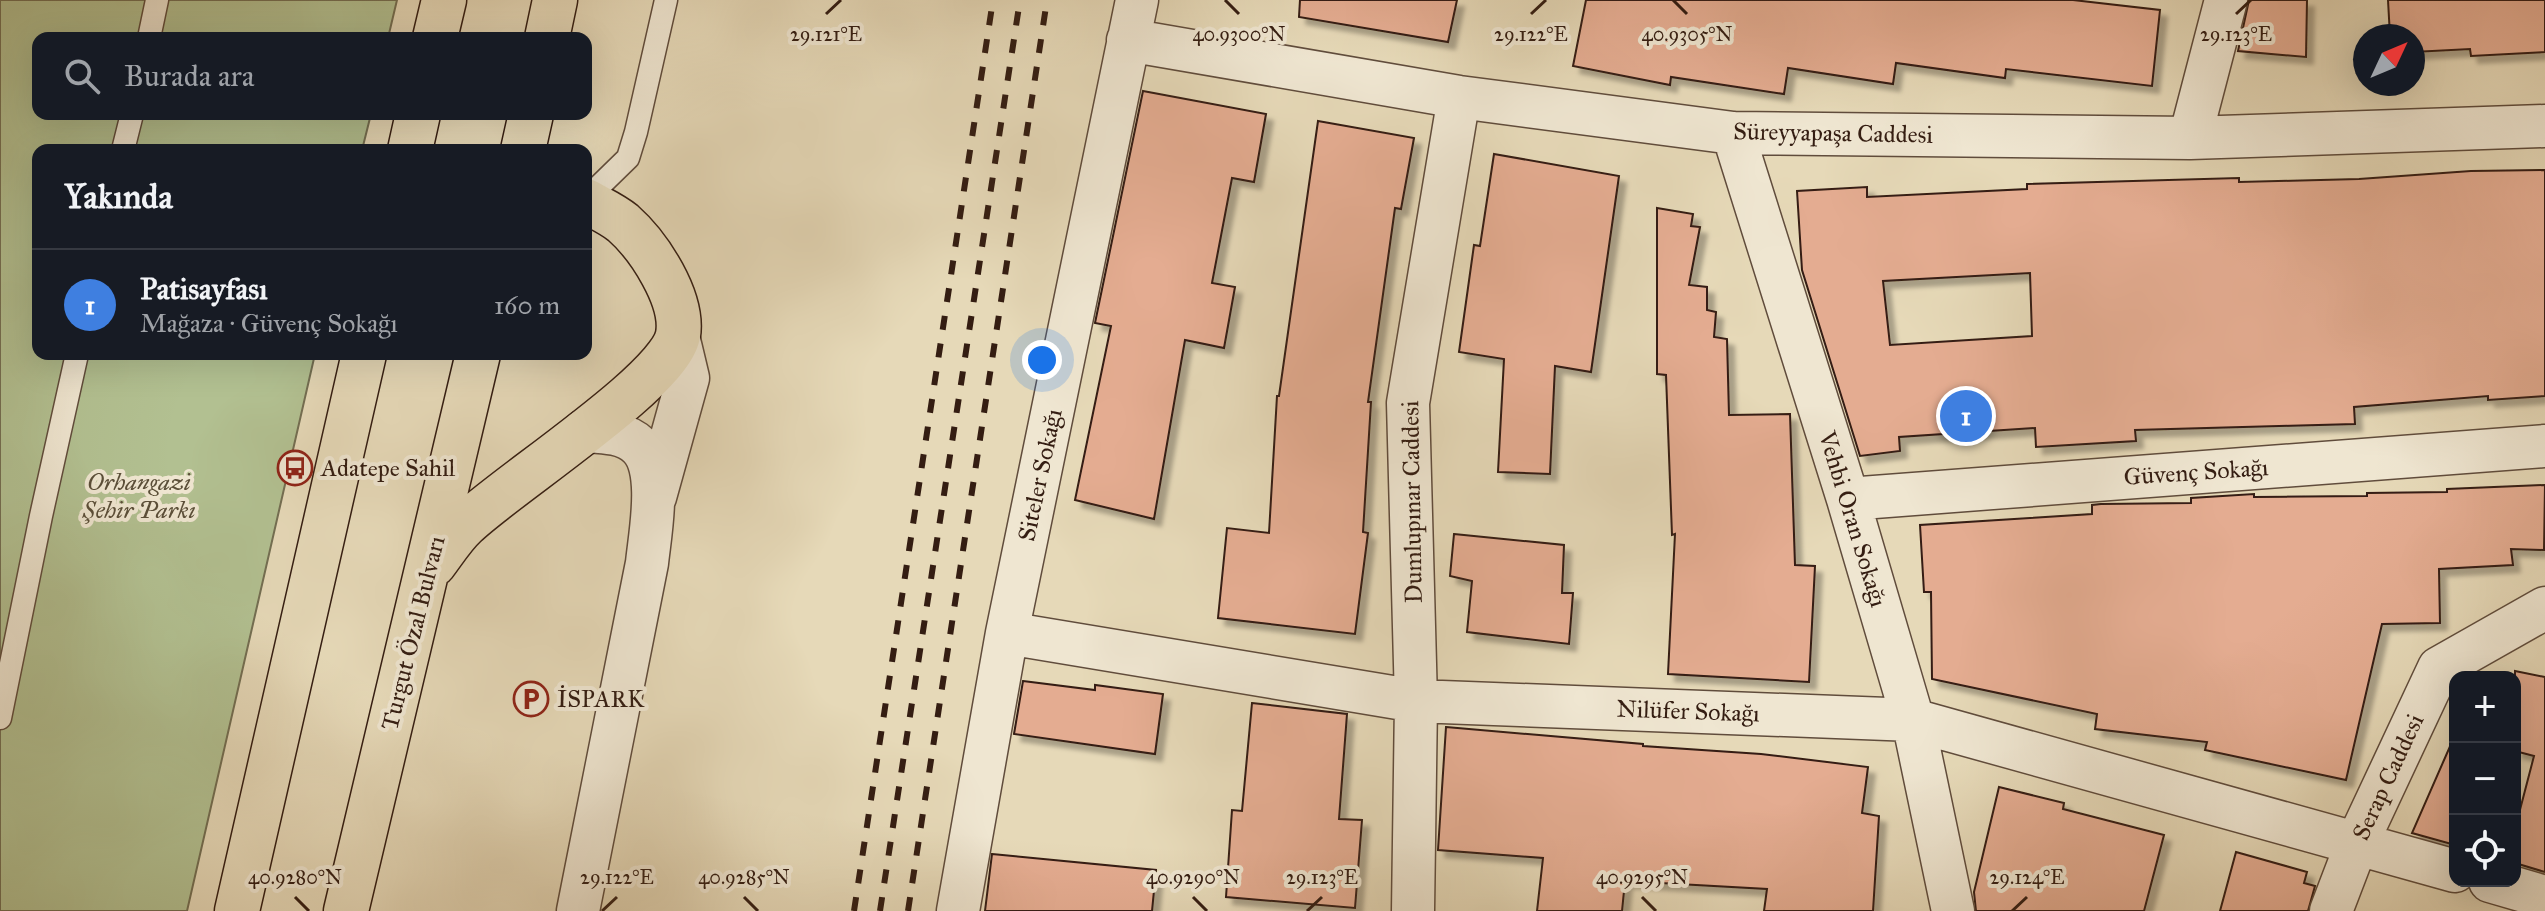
<!DOCTYPE html>
<html lang="tr">
<meta charset="utf-8">
<style>
body{margin:0;font-family:"IM FELL Great Primer",serif;background:#20242c;color:#f1f3f6}
.controls{position:absolute;right:24px;bottom:24px;display:grid;overflow:hidden;border-radius:16px;box-shadow:0 8px 32px #0002}
.controls button{width:72px;height:72px;display:grid;place-items:center;padding:0;border:0;border-bottom:2px solid #363941;background:#171b24;color:#f1f3f6;font:40px sans-serif}
.compass{position:absolute;left:2353px;top:24px;width:72px;height:72px;border-radius:50%;background:#171b24;box-shadow:0 8px 32px #0002;rotate:46deg}
.you{position:absolute;left:1042px;top:360px;width:28px;height:28px;margin:-20px;border:6px solid #fff;border-radius:50%;background:#1a73e8;box-shadow:0 0 0 12px #1a73e833}
.badge{display:grid;place-items:center;width:52px;height:52px;border-radius:50%;background:#c59692;color:#fff;font-size:26px;font-weight:700}
.pin{position:absolute;translate:-50% -50%;border:4px solid #fff;box-shadow:0 2px 8px #0006}
.list{margin:0;padding:0;list-style:none}
h2{display:flex;justify-content:space-between;align-items:center;height:104px;margin:0;padding:0 32px;font-size:34px}
h2 small{font-size:26px;font-weight:400;color:#9ea1a6}
.list li{display:grid;grid-template-columns:52px 1fr auto;gap:24px;align-items:center;box-sizing:border-box;height:112px;padding:0 32px;border-top:2px solid #363941}
.list b{display:block;font-size:30px;white-space:nowrap}
.list p{margin:0;font-size:26px;white-space:nowrap;color:#9ea1a6}
.list em{font-size:26px;font-style:normal;color:#9ea1a6}
.icon{flex:none;width:44px;height:44px;fill:none;stroke:currentColor;stroke-width:2;stroke-linecap:round;stroke-linejoin:round}
.map{position:relative;flex:none;width:2545px;height:911px;overflow:hidden}
.search{position:absolute;background:#171b24;box-shadow:0 8px 32px #0002;left:32px;top:32px;width:560px;height:88px;display:flex;align-items:center;gap:20px;box-sizing:border-box;padding:0 28px;border-radius:16px;color:#9ea1a6;font-size:30px}
.panel{position:absolute;background:#171b24;box-shadow:0 8px 32px #0002;left:32px;top:144px;width:560px;height:216px;border-radius:16px}
.map>svg:first-child{display:block}
.green{fill:#b2c091;stroke:#736e52;stroke-width:2}
.building{fill:#e4ac91;stroke:#341d12;stroke-width:2;fill-rule:evenodd;filter:url(#shadow)}
.lines{fill:none;stroke-linecap:round;stroke-linejoin:round}
.lane-casing{stroke:#604c3c;stroke-width:25}
.street-casing{stroke:#604c3c;stroke-width:45}
.highway-casing{stroke:#341d12;stroke-width:47}
.lane{stroke:#efe6d1;stroke-width:22}
.street{stroke:#efe6d1;stroke-width:42}
.highway{stroke:#e6d9b8;stroke-width:44}
.rail{stroke:#341d12;stroke-width:6;stroke-dasharray:14 14;stroke-linecap:butt}
.ticks{fill:none;stroke:#341d12;stroke-width:3}
.labels{text-anchor:middle;dominant-baseline:central;stroke-width:8;stroke-linejoin:round;paint-order:stroke}
.street-label{font-size:24px;fill:#341d12;stroke:#efe6d1}
.poi-label{font-size:24px;fill:#341d12;stroke:#efe6d1;text-anchor:start}
.park-label{font-size:24px;font-style:italic;fill:#5a4e38;stroke:#efe6d1}
.ticks-label{font-size:20px;text-anchor:middle;fill:#341d12;stroke:#efe6d1;stroke-width:8;stroke-linejoin:round;paint-order:stroke}
</style>
<div class="map">
<svg width="2545" height="911" viewBox="0 0 2545 911">
<defs>
<filter id="shadow"><feDropShadow dx="7" dy="7" stdDeviation="2" flood-color="#0004"/></filter>
</defs>
<rect width="100%" height="100%" fill="#e6d9b8"/>
<filter id="stains"><feTurbulence type="fractalNoise" baseFrequency=".0025" numOctaves="4"/><feColorMatrix values="0 0 0 0 .2 0 0 0 0 .09 0 0 0 0 .02 0 0 0 .5 -.17"/></filter>
<radialGradient id="worn" r=".72"><stop offset=".6" stop-color="#630" stop-opacity="0"/><stop offset="1" stop-color="#630" stop-opacity=".3"/></radialGradient>
<path class="green" d="M0,0H397L388,38H38V114H371L362,150H38V354H315L187,911H0Z"/>
<path class="building" d="M1300,0H1457L1448,42L1299,17Z
M1586,0H2073L2160,10L2152,86L2006,69L2005,78L1896,63L1893,84L1788,68L1784,94L1671,77L1670,85L1573,66Z
M2249,0H2307L2306,57L2238,51Z
M2388,0H2545V52L2471,56L2470,49L2413,52V36H2390Z
M1143,91L1266,114L1254,182L1232,178L1212,283L1235,287L1224,348L1185,340L1154,519L1075,500L1111,326L1095,323Z
M1318,121L1414,138L1401,209L1395,208L1368,402H1371L1363,532L1368,533L1355,634L1218,618L1227,528L1269,533L1277,396H1279Z
M1494,154L1619,176L1591,372L1555,366L1550,474L1498,472L1504,359L1459,352L1474,245L1480,246Z
M2545,170V396L2488,400V396L2354,407L2355,424L2135,430L2136,441L2036,447L2035,428L1899,437L1900,451L1860,456L1802,270L1797,191L1867,187V197L2027,189V184L2239,178V182L2359,179L2471,171ZM2030,273L2032,336L1890,345L1883,281Z
M1657,208L1693,214L1691,226L1700,227L1689,285L1707,287V310L1716,312L1714,337L1727,339L1729,415L1790,414L1795,565L1815,566L1809,682L1668,674L1675,534L1672,535L1666,375L1657,374Z
M2545,485L2544,550L2511,549L2513,565L2439,569L2440,623L2382,624L2346,780L2205,750L2207,742L2095,729L2097,714L1932,679L1931,592H1924L1920,525L2092,514V505L2101,504L2191,503V498L2254,494V497L2367,496V493L2447,492V489Z
M1454,534L1564,545L1562,593H1573L1569,644L1467,632L1472,581L1450,576Z
M2515,671L2545,677V872L2515,863V829L2534,756L2515,751Z
M1023,681L1095,690V685L1163,694L1155,754L1014,734Z
M1252,703L1347,714L1339,819L1362,820L1355,908L1226,897L1232,810L1242,811Z
M1446,727L1643,744V746L1761,754L1868,767L1862,813L1879,816L1873,911H1764L1767,889L1625,881L1622,911H1537L1543,858L1438,850Z
M2455,735V845L2412,833Z
M1999,787L2064,803L2063,809L2164,835L2144,911H1976L1974,892Z
M2236,852L2307,872L2304,883L2315,886L2308,911H2220Z
M992,854L1156,870L1152,911H985Z"/>
<g class="lines">
<g class="lane-casing">
<path id="lane" d="M149,38L157,0
M123,150L132,114
M586,199L628,158L636,132L666,0
M0,718L41,516L77,354"/>
</g>
<g class="street-casing">
<path id="street" d="M1128,40L1459,97L1733,133L2190,138L2545,126
M1733,133L1848,499L1913,720L1953,911
M2190,138L2226,0
M655,497L688,378L678,336
M1848,499L2545,446
M1007,633L1416,701L1913,720L2455,871
M2490,881L2545,897
M578,911L647,563C650,533 663,469 639,446C625,432 602,432 584,431
M958,911L1007,633L1137,0
M1413,911L1416,701L1408,403L1459,97
M2331,911L2357,843L2439,668L2545,608"/>
</g>
<g class="highway-casing">
<path id="highway" d="M435,38L444,0
M547,38L555,0
M410,150L418,114
M523,150L531,114
M434,564C444,551 453,536 465,525C505,486 670,381 678,335C684,299 649,246 623,223C612,214 598,208 586,201
M237,911L364,354
M346,911L478,354"/>
</g>
<use href="#lane" class="lane"/>
<use href="#street" class="street"/>
<use href="#highway" class="highway"/>
<path class="rail" d="M854,911L993,0
M880,911L1020,0
M908,911L1047,0"/>
</g>
<path class="ticks" d="M1225,0L1239,14M1673,0L1687,14M826,14L841,0M1531,14L1546,0M2236,14L2251,0M295,897L309,911M744,897L758,911M1193,897L1207,911M1642,897L1656,911M602,911L617,897M1307,911L1322,897M2012,911L2027,897"/>
<defs>
<g id="bus-ring" transform="scale(1.8)"><circle r="9.5" fill="#efe6d1" stroke="#8f2418" stroke-width="1.5"/><path d="M-5-6H5V4H4V6H2V4H-2V6H-4V4H-5ZM-3.5-4V0h7V-4ZM-3.5 1.2v1.5H-2V1.2ZM2 1.2v1.5H3.5V1.2Z" fill="#8f2418"/></g>
<g id="parking-ring" transform="scale(1.8)"><circle r="9.5" fill="#efe6d1" stroke="#8f2418" stroke-width="1.5"/><path d="M-3.5-5.5H1a3.5 3.5 0 0 1 0 7H-1V5.5H-3.5ZM-1-3.4V-.6H.8a1.4 1.4 0 0 0 0-2.8Z" fill="#8f2418"/></g>
</defs>
<g fill-rule="evenodd">
<use href="#bus-ring" x="295" y="468"/>
<use href="#parking-ring" x="531" y="699"/>
</g>
<g class="labels">
<g class="street-label">
<text transform="translate(1833 133) rotate(1)">Süreyyapaşa Caddesi</text>
<text transform="translate(2196 472) rotate(-4)">Güvenç Sokağı</text>
<text transform="translate(1040 475) rotate(-78)">Siteler Sokağı</text>
<text transform="translate(1412 502) rotate(-91)">Dumlupınar Caddesi</text>
<text transform="translate(1853 519) rotate(73)">Vehbi Oran Sokağı</text>
<text transform="translate(413 633) rotate(-76)">Turgut Özal Bulvarı</text>
<text transform="translate(1688 711) rotate(2)">Nilüfer Sokağı</text>
<text transform="translate(2388 777) rotate(-65)">Serap Caddesi</text>
</g>
<g class="poi-label">
<text x="321" y="468">Adatepe Sahil</text>
<text x="557" y="699">İSPARK</text>
</g>
<g class="park-label">
<text x="139" y="482">Orhangazi<tspan x="139" dy="28">Şehir Parkı</tspan></text>
</g>
</g>
<g class="ticks-label">
<text x="826" y="41">29.121°E</text>
<text x="1531" y="41">29.122°E</text>
<text x="2236" y="41">29.123°E</text>
<text x="1239" y="41">40.9300°N</text>
<text x="1687" y="41">40.9305°N</text>
<text x="295" y="884">40.9280°N</text>
<text x="744" y="884">40.9285°N</text>
<text x="1193" y="884">40.9290°N</text>
<text x="1642" y="884">40.9295°N</text>
<text x="617" y="884">29.122°E</text>
<text x="1322" y="884">29.123°E</text>
<text x="2027" y="884">29.124°E</text>
</g>
<rect width="100%" height="100%" filter="url(#stains)"/>
<rect width="100%" height="100%" fill="url(#worn)"/>
</svg>
<div class="controls">
<button>+</button>
<button>−</button>
<button><svg class="icon" aria-label="locate" viewBox="0 0 24 24"><circle cx="12" cy="12" r="6"/><path d="M12 2v4M12 18v4M2 12h4M18 12h4"/></svg></button>
</div>
<svg class="compass" viewBox="-18 -18 36 36"><path d="M0-13l5 13h-10z" fill="#e53935"/><path d="M0 13l5-13h-10z" fill="#9ea1a6"/></svg>
<div class="you"></div>
<div class="pin badge" style="left:1966px;top:416px;background:#3f7fe0">1</div>
<div class="search"><svg class="icon" aria-label="search" viewBox="0 0 24 24"><circle cx="10" cy="10" r="6"/><path d="M15 15l6 6"/></svg>Burada ara</div>
<section class="panel">
<h2>Yakında<small></small></h2>
<ul class="list">
<li><span class="badge" style="background:#3f7fe0">1</span><div><b>Patisayfası</b><p>Mağaza · Güvenç Sokağı</p></div><em>160 m</em></li>
</ul>
</section>
</div>
